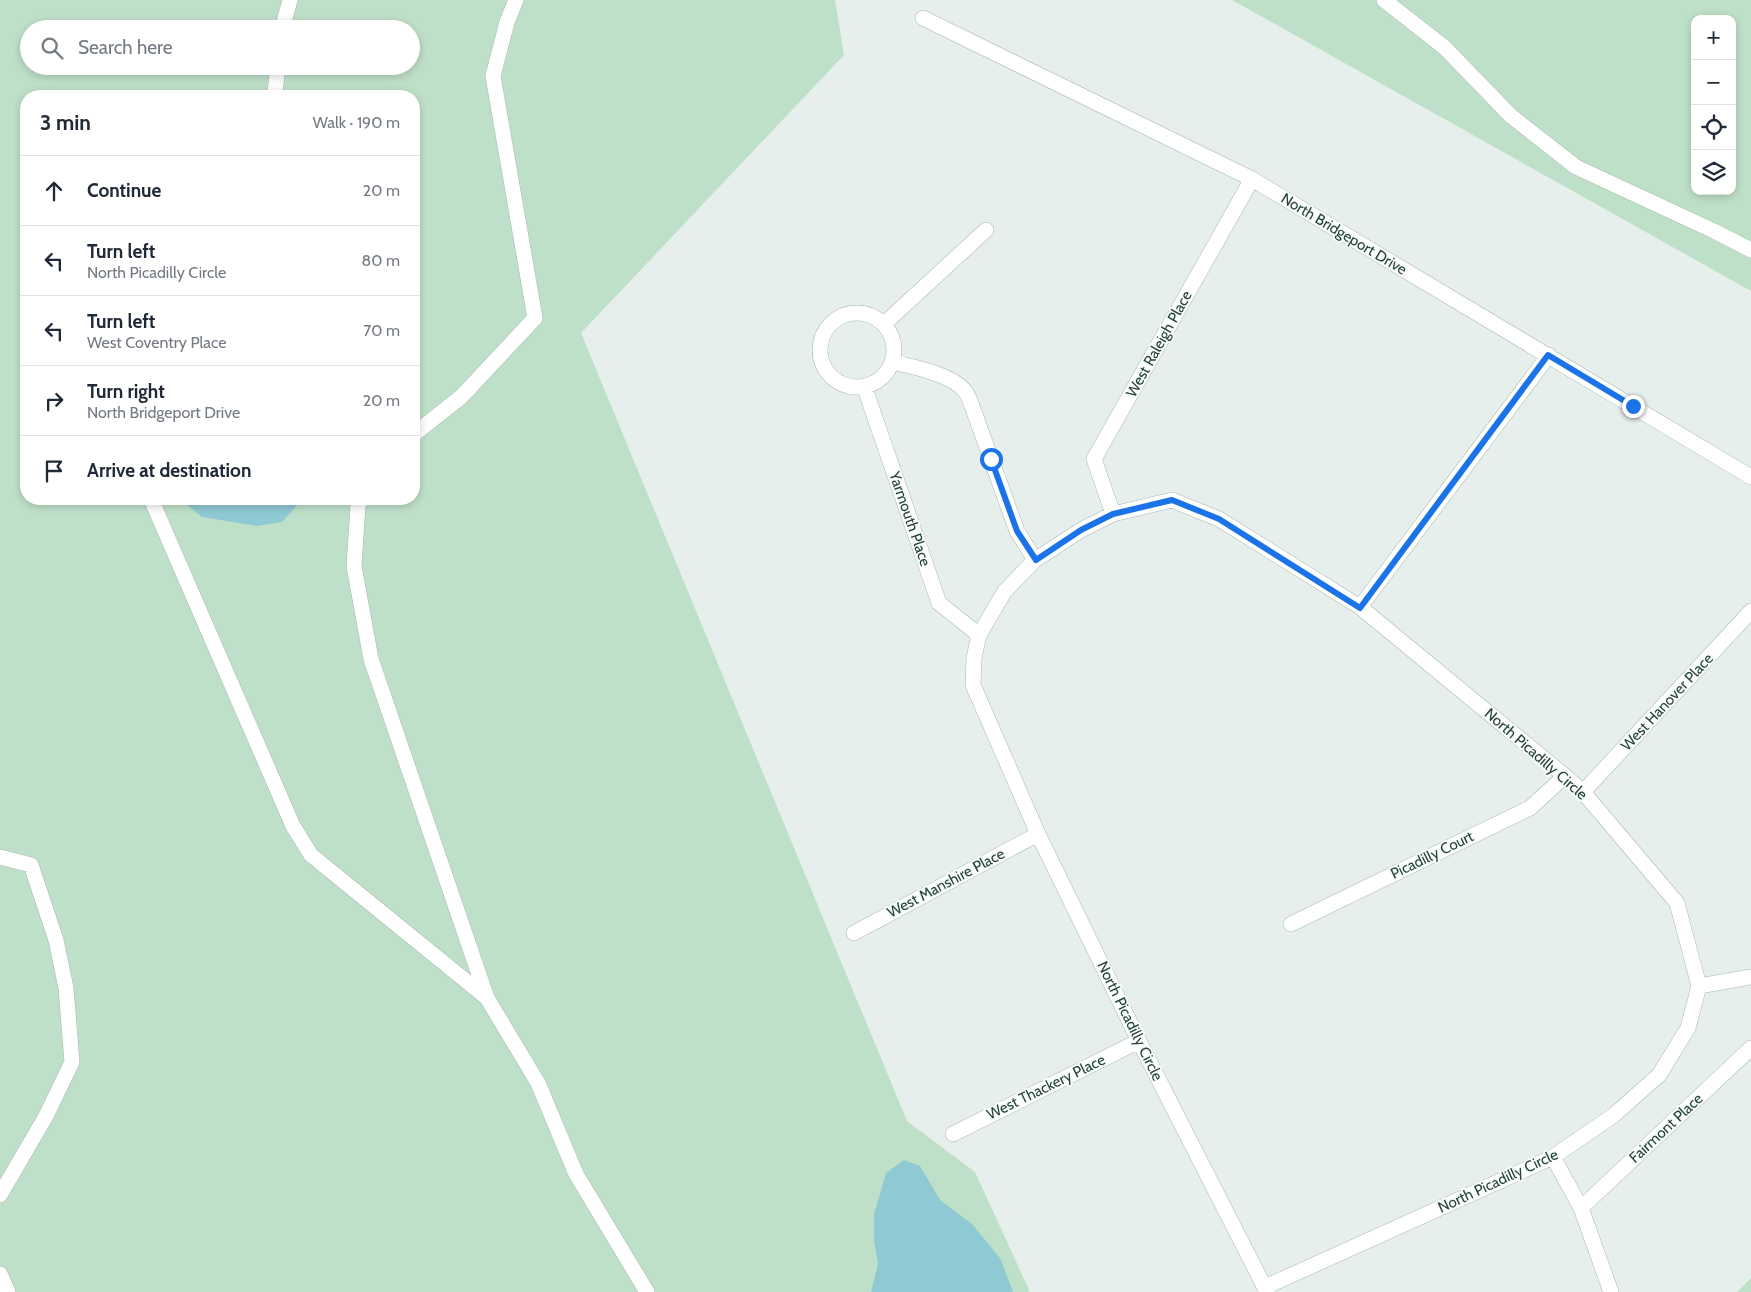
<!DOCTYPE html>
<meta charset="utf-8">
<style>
body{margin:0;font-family:Cabin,sans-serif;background:#f6f6f7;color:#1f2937}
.controls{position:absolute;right:15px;top:15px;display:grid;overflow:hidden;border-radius:10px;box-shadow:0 2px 8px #0003}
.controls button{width:45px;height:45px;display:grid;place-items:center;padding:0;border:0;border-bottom:1px solid #e0e1e3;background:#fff;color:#1f2937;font:25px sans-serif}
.stop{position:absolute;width:15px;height:15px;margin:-11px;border:4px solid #1a73e8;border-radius:50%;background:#fff}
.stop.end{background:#1a73e8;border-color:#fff;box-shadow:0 1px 5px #0008}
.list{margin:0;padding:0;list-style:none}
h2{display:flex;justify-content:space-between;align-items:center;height:65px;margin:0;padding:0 20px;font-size:21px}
h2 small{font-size:16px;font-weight:400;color:#747a83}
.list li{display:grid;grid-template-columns:32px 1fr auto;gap:15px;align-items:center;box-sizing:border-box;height:70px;padding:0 20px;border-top:1px solid #e0e1e3}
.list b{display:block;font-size:19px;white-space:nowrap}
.list p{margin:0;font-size:16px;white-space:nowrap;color:#747a83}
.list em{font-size:16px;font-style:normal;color:#747a83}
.icon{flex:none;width:28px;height:28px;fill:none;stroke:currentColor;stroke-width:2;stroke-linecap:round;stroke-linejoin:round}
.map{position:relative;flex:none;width:1751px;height:1292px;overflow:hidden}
.search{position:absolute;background:#fff;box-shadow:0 2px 8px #0003;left:20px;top:20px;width:400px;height:55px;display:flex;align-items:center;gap:12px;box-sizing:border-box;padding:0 18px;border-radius:28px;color:#747a83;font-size:19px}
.panel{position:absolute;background:#fff;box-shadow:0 2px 8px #0003;left:20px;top:90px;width:400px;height:415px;border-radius:20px}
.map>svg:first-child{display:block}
.green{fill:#bfe0c8;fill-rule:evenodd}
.water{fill:#8ec9d4}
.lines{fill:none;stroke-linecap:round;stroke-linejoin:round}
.minor-casing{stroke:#a8b8b2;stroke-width:16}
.minor{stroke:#fff;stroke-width:15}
.route{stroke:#1a73e8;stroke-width:6}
.labels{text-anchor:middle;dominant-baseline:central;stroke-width:4;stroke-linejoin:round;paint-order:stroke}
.street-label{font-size:15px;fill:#24423a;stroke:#f7fbf9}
</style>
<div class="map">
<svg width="1751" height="1292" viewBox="0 0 1751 1292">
<rect width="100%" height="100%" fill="#e6efeb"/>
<path class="green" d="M0,0H835L844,55L581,333L907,1121L975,1172L1030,1292H0ZM29,29H411V66H29ZM26,96H414V499H26Z
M1232,0H1751V291ZM1695,19H1732V191H1695Z
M1751,1278V1292H1737Z"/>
<path class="water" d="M180,499H303L282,522L257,526L202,517Z
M904,1160L920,1166L940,1200L972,1224L1000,1258L1013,1292H871L878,1264L874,1240V1214L886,1173Z"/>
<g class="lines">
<g class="minor-casing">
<path id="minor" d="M1384,0L1444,47L1511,116L1576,167L1714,231L1751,250
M923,18L1252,179L1751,477
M282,29L290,0
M273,96L275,92L278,66
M820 350a37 37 0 1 1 74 0a37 37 0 1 1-74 0Z
M884,324L986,230
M892,362C914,367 951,374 965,391C968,395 970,401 972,406L1017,531L1035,560
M864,386L939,603L979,635
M414,434L461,397L535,318L493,76L507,22L516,0
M151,499L293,826L311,855L487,998L538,1083L576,1174L647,1292
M362,499L358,505L354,566L371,659L487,998
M1113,514L1094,459L1252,179
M1360,607L1549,355
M1583,792L1751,611
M0,857L31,865L56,940L66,988L72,1062L46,1116L0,1195
M1291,924L1530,808L1565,776
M854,933L1038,834
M1699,986L1751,977
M953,1134L1139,1041
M1553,1157L1581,1208L1611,1292
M1581,1208L1751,1048
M0,1274L8,1292
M1265,1287L1553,1157L1614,1115L1659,1075L1688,1028L1699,986L1677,903L1583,792L1565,776L1360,607L1219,519L1172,500L1113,514L1081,530L1035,560L1005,591L979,635L974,658L973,685L1038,834L1139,1041L1267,1292"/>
</g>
<use href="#minor" class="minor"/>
</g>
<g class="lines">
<path class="route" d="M991,459L1017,531L1036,560L1081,530L1113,514L1172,500L1219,519L1360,608L1548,355L1633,406"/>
</g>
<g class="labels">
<g class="street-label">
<text transform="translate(1344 234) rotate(31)">North Bridgeport Drive</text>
<text transform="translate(1159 344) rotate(-61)">West Raleigh Place</text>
<text transform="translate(910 519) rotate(71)">Yarmouth Place</text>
<text transform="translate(1667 702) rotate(-47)">West Hanover Place</text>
<text transform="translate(1536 754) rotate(41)">North Picadilly Circle</text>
<text transform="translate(1432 855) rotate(-26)">Picadilly Court</text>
<text transform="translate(946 883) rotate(-28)">West Manshire Place</text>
<text transform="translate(1130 1021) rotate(64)">North Picadilly Circle</text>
<text transform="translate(1046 1087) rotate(-26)">West Thackery Place</text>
<text transform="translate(1666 1128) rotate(-43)">Fairmont Place</text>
<text transform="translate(1498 1181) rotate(-25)">North Picadilly Circle</text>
</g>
</g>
</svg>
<div class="controls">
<button>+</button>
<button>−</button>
<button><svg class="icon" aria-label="locate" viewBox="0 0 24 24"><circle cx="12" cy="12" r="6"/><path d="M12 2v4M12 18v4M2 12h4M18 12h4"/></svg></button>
<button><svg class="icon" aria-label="layers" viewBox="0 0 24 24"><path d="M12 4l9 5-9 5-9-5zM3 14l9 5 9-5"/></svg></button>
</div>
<div class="stop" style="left:991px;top:459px"></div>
<div class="stop end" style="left:1633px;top:406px"></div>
<div class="search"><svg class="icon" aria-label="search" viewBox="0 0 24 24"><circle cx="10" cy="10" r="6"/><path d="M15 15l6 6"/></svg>Search here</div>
<section class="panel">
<h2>3 min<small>Walk · 190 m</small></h2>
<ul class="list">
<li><svg class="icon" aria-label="ahead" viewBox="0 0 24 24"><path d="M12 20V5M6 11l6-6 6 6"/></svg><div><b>Continue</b></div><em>20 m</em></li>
<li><svg class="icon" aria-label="left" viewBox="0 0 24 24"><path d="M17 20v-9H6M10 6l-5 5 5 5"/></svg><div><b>Turn left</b><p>North Picadilly Circle</p></div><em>80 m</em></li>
<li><svg class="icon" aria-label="left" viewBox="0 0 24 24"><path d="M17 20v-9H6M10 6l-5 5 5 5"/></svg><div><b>Turn left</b><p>West Coventry Place</p></div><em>70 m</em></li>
<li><svg class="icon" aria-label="right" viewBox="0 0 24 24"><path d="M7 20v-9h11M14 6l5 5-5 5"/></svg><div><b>Turn right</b><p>North Bridgeport Drive</p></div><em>20 m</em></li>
<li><svg class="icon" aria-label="arrive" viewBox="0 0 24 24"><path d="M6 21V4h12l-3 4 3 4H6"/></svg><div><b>Arrive at destination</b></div></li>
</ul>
</section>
</div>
